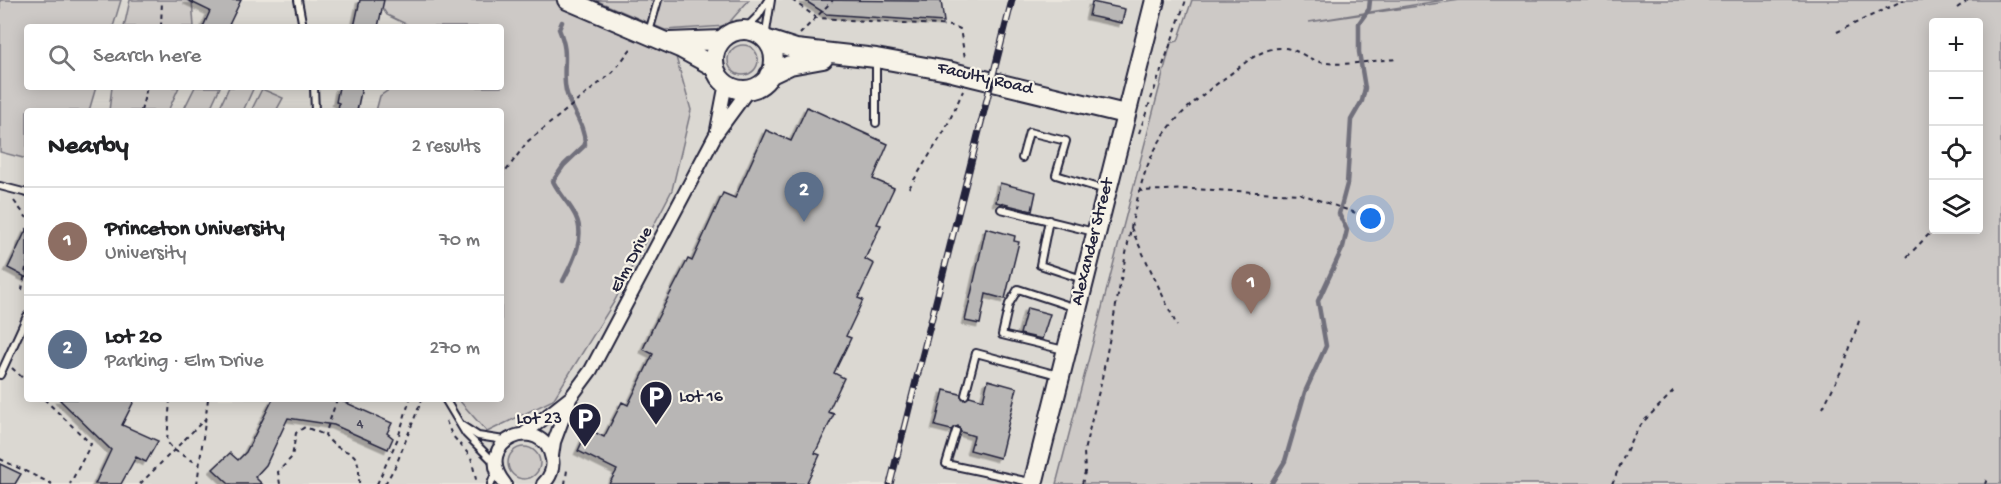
<!DOCTYPE html>
<meta charset="utf-8">
<style>
body{margin:0;font-family:"Gochi Hand",sans-serif;background:#f6f6f6;color:#202124}
.controls{position:absolute;right:18px;top:18px;display:grid;overflow:hidden;border-radius:6px;box-shadow:0 3px 15px #0003}
.controls button{width:54px;height:54px;display:grid;place-items:center;padding:0;border:0;border-bottom:2px solid #e0e0e0;background:#fff;color:#202124;font:30px sans-serif}
.you{position:absolute;left:1371px;top:219px;width:21px;height:21px;margin:-15px;border:4px solid #fff;border-radius:50%;background:#1a73e8;box-shadow:0 0 0 9px #1a73e833}
.badge{display:grid;place-items:center;width:39px;height:39px;border-radius:50%;background:#b45309;color:#fff;font-size:20px;font-weight:700}
.pin{position:absolute;translate:-50% -50px;filter:drop-shadow(0 2px 3px #0008)}
.pin::after{content:'';position:absolute;top:32px;width:21px;height:18px;background:inherit;clip-path:polygon(0 0,100% 0,50% 100%)}
.list{margin:0;padding:0;list-style:none}
h2{display:flex;justify-content:space-between;align-items:center;height:78px;margin:0;padding:0 24px;font-size:26px}
h2 small{font-size:20px;font-weight:400;color:#757577}
.list li{display:grid;grid-template-columns:39px 1fr auto;gap:18px;align-items:center;box-sizing:border-box;height:108px;padding:0 24px;border-top:2px solid #e0e0e0}
.list b{display:block;font-size:22px;white-space:nowrap}
.list p{margin:0;font-size:20px;white-space:nowrap;color:#757577}
.list em{font-size:20px;font-style:normal;color:#757577}
.icon{flex:none;width:33px;height:33px;fill:none;stroke:currentColor;stroke-width:2;stroke-linecap:round;stroke-linejoin:round}
.map{position:relative;flex:none;width:2001px;height:484px;overflow:hidden}
.search{position:absolute;background:#fff;box-shadow:0 3px 15px #0003;left:24px;top:24px;width:480px;height:66px;display:flex;align-items:center;gap:15px;box-sizing:border-box;padding:0 21px;border-radius:6px;color:#757577;font-size:22px}
.panel{position:absolute;background:#fff;box-shadow:0 3px 15px #0003;left:24px;top:108px;width:480px;height:294px;border-radius:6px}
.map>svg:first-child{display:block}
.built{fill:#dbd8d2;fill-rule:evenodd}
.green{fill:#cdc9c6;stroke:#787680;stroke-width:1.5;fill-rule:evenodd}
.lines{fill:none;stroke-linecap:round;stroke-linejoin:round}
.stream{stroke:#716f7b;stroke-width:4.5}
.building{fill:#b8b6b5;stroke:#22223b;stroke-width:1.5;filter:url(#shadow)}
.lane-casing{stroke:#22223b;stroke-width:10}
.street-casing{stroke:#22223b;stroke-width:16}
.secondary-casing{stroke:#22223b;stroke-width:22}
.path{stroke:#22223b;stroke-width:2;stroke-dasharray:4.5 4.5;stroke-linecap:butt}
.lane{stroke:#f7f3e8;stroke-width:6}
.street{stroke:#f7f3e8;stroke-width:12}
.secondary{stroke:#f7f3e8;stroke-width:18}
.rail-casing{stroke:#22223b;stroke-width:7}
.rail{stroke:#f7f3e8;stroke-width:4.5;stroke-dasharray:14;stroke-linecap:butt}
.labels{text-anchor:middle;dominant-baseline:central;stroke-width:4.5;stroke-linejoin:round;paint-order:stroke}
.number-label{font-size:15px;fill:#48475a}
.street-label{font-size:18px;fill:#22223b;stroke:#f7f3e8}
.poi-label{font-size:18px;fill:#22223b;stroke:#f7f3e8;text-anchor:start}
</style>
<div class="map">
<svg width="2001" height="484" viewBox="0 0 2001 484">
<defs>
<filter id="shadow"><feDropShadow dx="-3.5" dy="3.5" stdDeviation="0" flood-color="#0004"/></filter>
</defs>
<rect width="100%" height="100%" fill="#eae6de"/>
<filter id="ink" filterUnits="userSpaceOnUse"><feTurbulence type="fractalNoise" baseFrequency=".0167" numOctaves="2"/><feDisplacementMap in="SourceGraphic" scale="12" xChannelSelector="R" yChannelSelector="G"/><feConvolveMatrix kernelMatrix="1 2 1 2 8 2 1 2 1" color-interpolation-filters="sRGB"/></filter>
<g filter="url(#ink)">
<path class="built" d="M0,0H2001V484H0ZM1934,22H1978V230H1934ZM27,27H501V87H27ZM27,111H501V399H27Z"/>
<path class="green" d="M0,0H121L113,27H27V87H96L89,111H27V159L0,152Z
M130,0H192L194,27H124Z
M377,0H556L661,46L676,57L691,110L672,190L614,302L553,400L487,432L458,399H501V111H376L380,96L393,87H501V27H412L387,15Z
M595,0H749L726,26L665,30Z
M1192,0H1444L1309,22L1460,0H2001V484H1056L1171,43L1178,41ZM1934,22H1978V230H1934Z
M728 60a15 15 0 1 1 30 0a15 15 0 1 1-30 0Z
M112,87H179L168,111H109Z
M195,87H220L209,111H193L185,107Z
M229,87H254L243,111H218Z
M262,89L283,98L276,111H251Z
M508 463a16 16 0 1 1 32 0a16 16 0 1 1-32 0Z"/>
<g class="lines">
<path class="stream" d="M562,22L559,29C569,54 563,60 565,84C566,105 585,121 585,145L564,165L553,181C559,194 571,205 576,217C586,238 572,263 563,281
M1271,484L1285,461L1305,392L1326,346L1318,301L1343,247L1347,230L1339,214L1347,184L1351,120L1362,101L1365,88L1359,52V23L1369,9L1370,0"/>
</g>
<path class="building" d="M187,0H241L228,27H203L210,11Z
M360,0H384L378,27H354Z
M804,0L941,1L944,22L826,14Z
M1092,2L1125,9L1122,23L1089,16Z
M339,87H362L357,111H338L339,103L336,102Z
M807,107L888,144L873,179L894,188L877,224L881,225L865,259L874,264L858,298L863,300L846,336L851,338L834,373L844,378L828,412L834,414L815,453L820,455L806,484H609L617,470L578,451L588,429L604,437L622,402L628,405L653,354L643,349L653,327L688,259L692,261L723,193L735,198L766,130L791,141Z
M1000,183L1036,192L1032,211L996,202Z
M27,228V278L8,268Z
M986,228L1015,236L1014,241L1019,242L1005,299L986,294L980,324L965,321Z
M1027,308L1050,314L1042,339L1020,334Z
M988,380L1017,388L1000,458L970,450L974,436L961,432L958,426L951,430L935,426L944,390L960,394L964,400L970,396L983,400Z
M59,399H135L122,425L158,441L146,462L136,457L121,484H95L111,450Z
M273,399L340,400L392,423L387,433L393,438L388,449L334,425L288,418L266,465L255,477L262,484H229L213,469L230,453L238,460L246,452Z
M0,464L21,474L15,484H0Z"/>
<g class="lines">
<g class="lane-casing">
<path id="lane" d="M298,0L303,27
M744,30L758,16L768,0
M649,32L658,0
M765,38L771,0
M876,59V123
M314,87L315,111
M1022,158L1029,132L1066,141L1056,175L1105,190
M0,186L27,193
M1001,209L1094,232
M1049,220L1040,265L1082,279
M1064,350L1002,335L1009,304L1018,289L1076,308
M0,375L27,316
M965,395L976,353L1058,375
M445,399L466,434L494,462
M461,425L478,436L504,440
M956,431L946,464L1030,482
M491,484L496,471"/>
</g>
<g class="street-casing">
<path id="street" d="M717,130L726,83
M524,434L571,397L591,370L716,134L749,89
M552,456L554,442L570,399
M505,484C470,442 543,411 552,459C554,468 550,478 543,484"/>
</g>
<g class="secondary-casing">
<path id="secondary" d="M567,0L682,49L715,67
M714 60a30 30 0 1 1 60 0a30 30 0 1 1-60 0Z
M765,39L796,49L876,58L948,71L1125,114
M670,42L721,40
M769,75L790,65L823,59
M1033,484L1155,0"/>
</g>
<path class="path" d="M792,0L817,18L954,26L960,29L965,58
M1957,8L1968,0
M161,27L162,0
M1837,32L1904,0
M800,34L833,0
M141,111L147,87
M1139,133L1186,0
M501,178L527,142L613,72L633,46
M909,188L945,130L963,91
M1138,191L1191,189L1301,194L1382,222
M14,201L27,218
M1131,228C1147,146 1163,123 1229,75C1245,63 1261,48 1281,48C1294,47 1308,59 1320,62C1345,67 1373,60 1398,59
M1907,257L1934,229
M22,290L27,262
M12,368L27,382
M44,399L91,444L70,484
M170,399L167,442L174,450L200,465
M337,399L325,435C344,462 361,439 359,484
M1823,408L1844,365L1860,318
M446,421L452,435L471,457L477,484
M0,459L52,484
M140,484L206,418
M197,484L208,399
M280,484L278,472L292,457L296,433L305,427L325,435
M377,484L398,438L410,399
M385,484L396,465L422,399
M565,484L567,470
M1082,484L1085,472L1084,451L1101,383L1131,228L1177,326
M1250,484H1251
M1612,484L1632,438L1643,422L1674,391
M1985,484L1988,476"/>
<use href="#lane" class="lane"/>
<use href="#street" class="street"/>
<use href="#secondary" class="secondary"/>
<g class="rail-casing">
<path id="rail" d="M890,484L1012,0"/>
</g>
<use href="#rail" class="rail"/>
</g>
</g>
<defs>
<g id="parking-pin" transform="scale(1.725)"><path d="M0 17L-7.5 6A9.5 9.5 0 1 1 7.5 6Z" fill="#22223b" stroke="#f7f3e8"/><path d="M-3.5-5.5H1a3.5 3.5 0 0 1 0 7H-1V5.5H-3.5ZM-1-3.4V-.6H.8a1.4 1.4 0 0 0 0-2.8Z" fill="#fff"/></g>
</defs>
<g fill-rule="evenodd">
<use href="#parking-pin" x="656" y="397"/>
<use href="#parking-pin" x="585" y="419"/>
</g>
<g class="labels">
<g class="number-label">
<text x="360" y="424">4</text>
</g>
<g class="street-label">
<text transform="translate(985 79) rotate(13)">Faculty Road</text>
<text transform="translate(1093 242) rotate(-76)">Alexander Street</text>
<text transform="translate(632 260) rotate(-62)">Elm Drive</text>
</g>
<g class="poi-label">
<text x="679" y="397">Lot 16</text>
<text x="562" y="419" text-anchor="end">Lot 23</text>
</g>
</g>
</svg>
<div class="controls">
<button>+</button>
<button>−</button>
<button><svg class="icon" aria-label="locate" viewBox="0 0 24 24"><circle cx="12" cy="12" r="6"/><path d="M12 2v4M12 18v4M2 12h4M18 12h4"/></svg></button>
<button><svg class="icon" aria-label="layers" viewBox="0 0 24 24"><path d="M12 4l9 5-9 5-9-5zM3 14l9 5 9-5"/></svg></button>
</div>
<div class="you"></div>
<div class="pin badge" style="left:1251px;top:314px;background:#8d6e63">1</div>
<div class="pin badge" style="left:804px;top:222px;background:#5c6f8a">2</div>
<div class="search"><svg class="icon" aria-label="search" viewBox="0 0 24 24"><circle cx="10" cy="10" r="6"/><path d="M15 15l6 6"/></svg>Search here</div>
<section class="panel">
<h2>Nearby<small>2 results</small></h2>
<ul class="list">
<li><span class="badge" style="background:#8d6e63">1</span><div><b>Princeton University</b><p>University</p></div><em>70 m</em></li>
<li><span class="badge" style="background:#5c6f8a">2</span><div><b>Lot 20</b><p>Parking · Elm Drive</p></div><em>270 m</em></li>
</ul>
</section>
</div>
